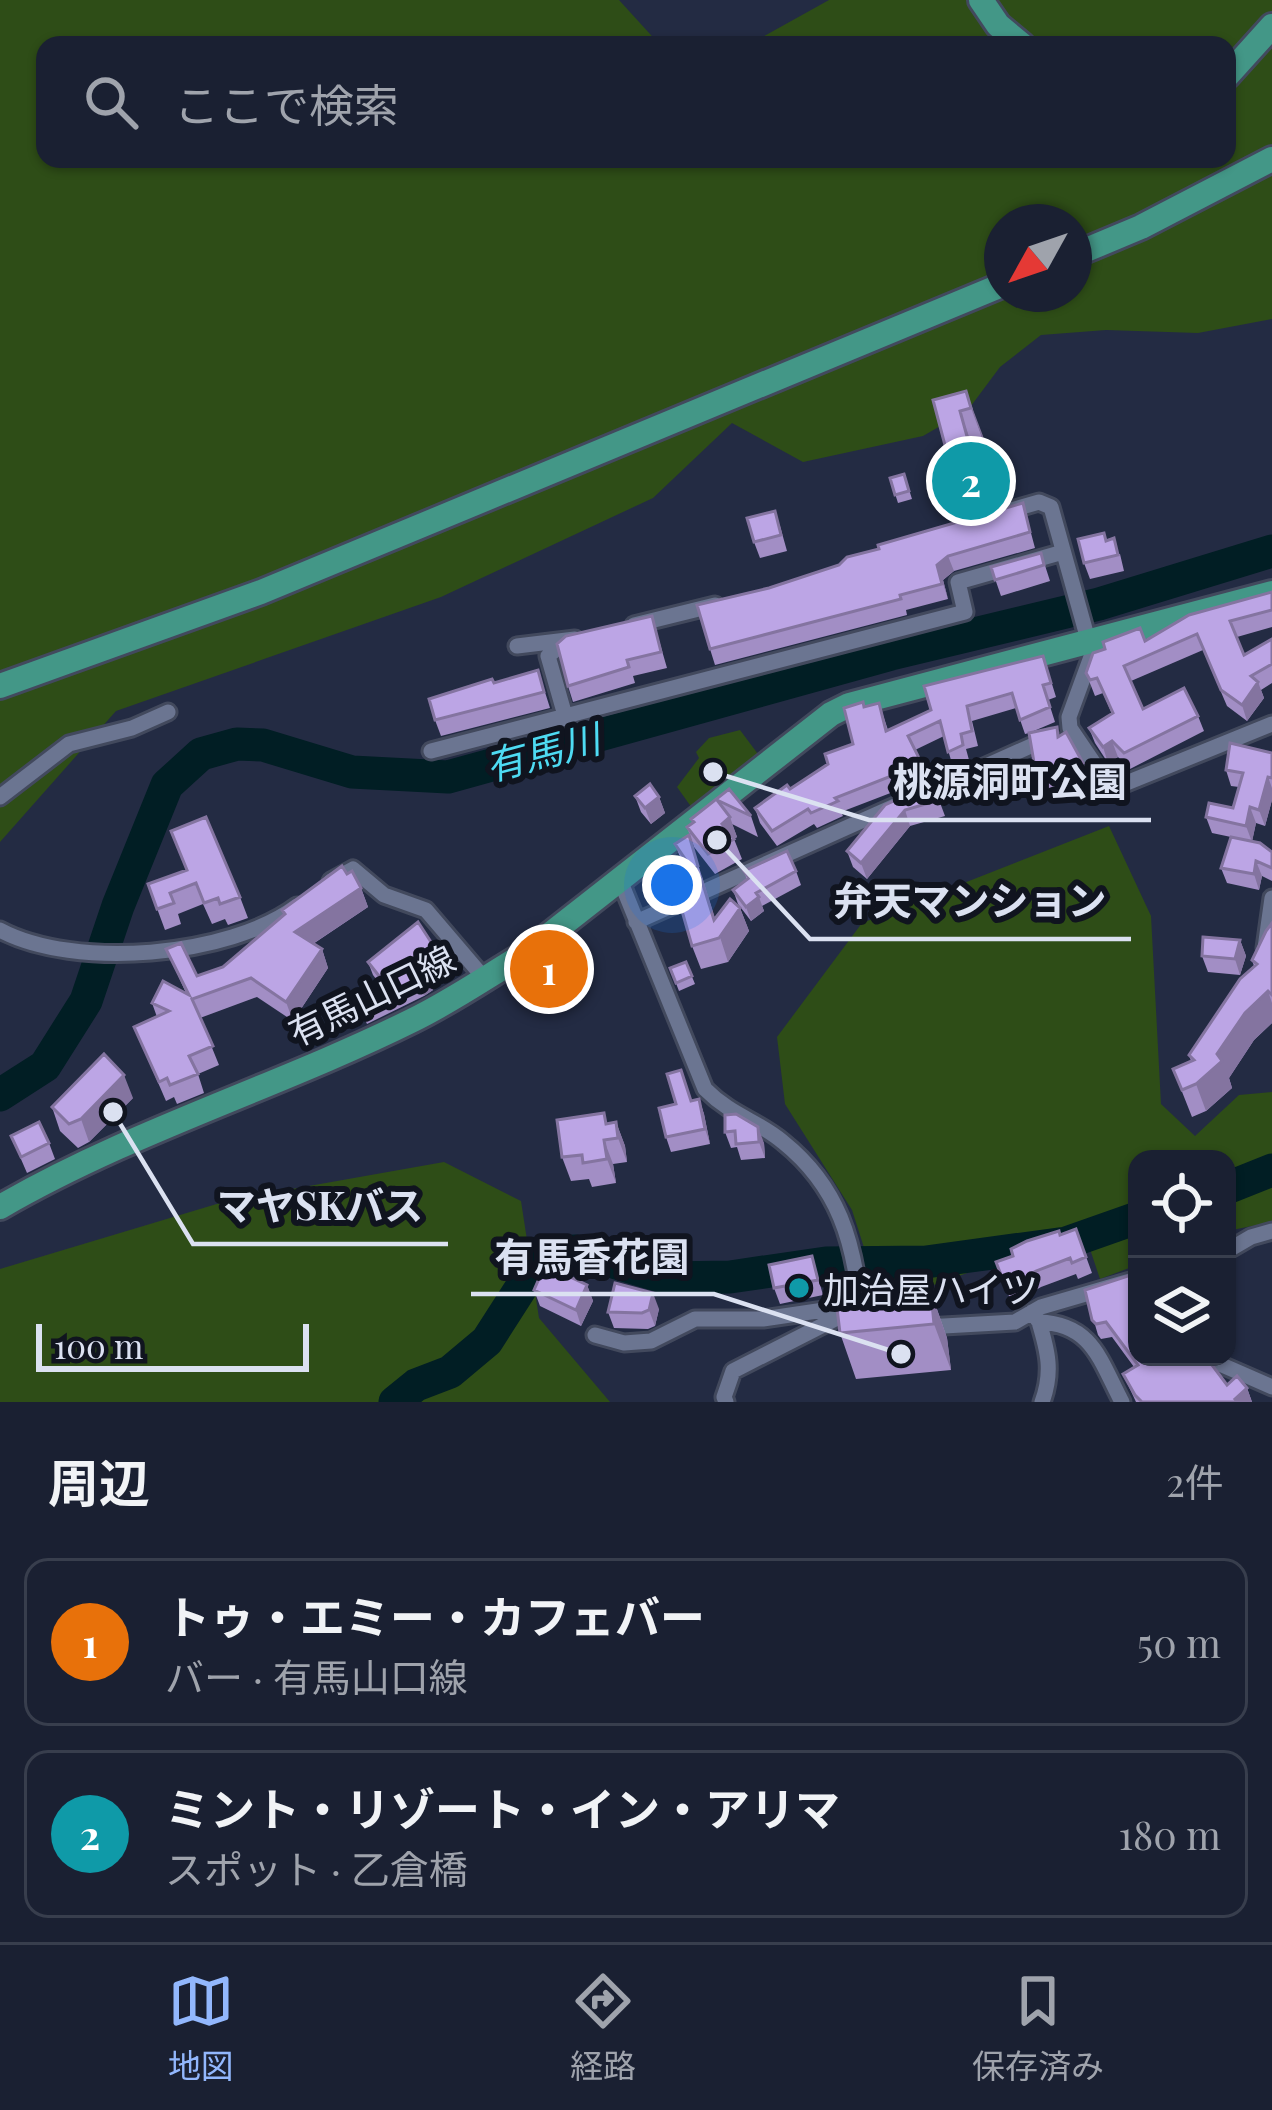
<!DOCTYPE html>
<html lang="ja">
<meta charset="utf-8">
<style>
body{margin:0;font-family:"Playfair Display","Noto Sans JP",serif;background:#272d3e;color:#f1f3f6}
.controls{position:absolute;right:36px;bottom:36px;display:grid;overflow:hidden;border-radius:24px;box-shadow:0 3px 9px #0004}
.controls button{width:108px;height:108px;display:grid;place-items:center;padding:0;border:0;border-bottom:3px solid #383e4d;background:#1a2032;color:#f1f3f6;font:60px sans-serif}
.compass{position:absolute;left:984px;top:204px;width:108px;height:108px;border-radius:50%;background:#1a2032;box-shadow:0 3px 9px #0004;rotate:230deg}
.scale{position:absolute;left:36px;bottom:30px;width:273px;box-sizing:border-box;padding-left:12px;border:6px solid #dbe1f1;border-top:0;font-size:33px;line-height:42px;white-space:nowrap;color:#dbe1f1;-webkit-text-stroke:9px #10141f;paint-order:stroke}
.you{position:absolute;left:672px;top:885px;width:42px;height:42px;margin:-30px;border:9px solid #fff;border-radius:50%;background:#1a73e8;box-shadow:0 0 0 18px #1a73e833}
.badge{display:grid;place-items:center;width:78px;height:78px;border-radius:50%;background:#92b7fd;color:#fff;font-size:39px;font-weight:700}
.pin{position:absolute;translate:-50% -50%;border:6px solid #fff;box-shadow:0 3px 12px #0006}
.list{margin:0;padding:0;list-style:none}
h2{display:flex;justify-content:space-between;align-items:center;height:156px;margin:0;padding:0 48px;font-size:51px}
h2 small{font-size:39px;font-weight:400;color:#9fa3ac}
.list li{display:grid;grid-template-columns:78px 1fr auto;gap:36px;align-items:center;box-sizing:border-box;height:168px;margin:0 24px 24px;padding:0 24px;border:3px solid #383e4d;border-radius:24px}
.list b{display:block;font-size:45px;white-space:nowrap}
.list p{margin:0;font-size:39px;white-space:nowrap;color:#9fa3ac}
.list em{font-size:39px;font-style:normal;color:#9fa3ac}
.icon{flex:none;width:66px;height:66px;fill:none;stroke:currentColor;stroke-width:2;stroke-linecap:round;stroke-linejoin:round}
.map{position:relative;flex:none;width:1272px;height:1402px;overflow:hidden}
.search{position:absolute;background:#1a2032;box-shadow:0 3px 9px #0004;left:36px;right:36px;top:36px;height:132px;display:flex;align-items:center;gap:30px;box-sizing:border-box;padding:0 42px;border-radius:24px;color:#9fa3ac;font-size:45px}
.sheet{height:540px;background:#1a2032}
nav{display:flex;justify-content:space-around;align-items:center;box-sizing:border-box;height:168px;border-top:3px solid #383e4d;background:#1a2032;font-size:33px;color:#9fa3ac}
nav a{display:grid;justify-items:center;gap:6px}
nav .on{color:#92b7fd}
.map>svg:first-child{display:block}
.green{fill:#2e4d17;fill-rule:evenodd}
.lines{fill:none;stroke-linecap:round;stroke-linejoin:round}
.river{stroke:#011e24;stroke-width:33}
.minor-casing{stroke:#42495d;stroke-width:21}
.primary-casing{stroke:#42495d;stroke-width:30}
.minor{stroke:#6b7591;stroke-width:15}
.primary{stroke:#439787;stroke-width:24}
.wall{fill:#a28ec5}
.shaded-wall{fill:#8474a0}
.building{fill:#bca5e5;stroke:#8474a0;stroke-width:3}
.culture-dot{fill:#0f9aa8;stroke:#10141f;stroke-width:4.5}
.labels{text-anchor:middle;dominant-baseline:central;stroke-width:12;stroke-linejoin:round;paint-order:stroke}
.street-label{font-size:36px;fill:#dbe1f1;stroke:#10141f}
.poi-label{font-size:36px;fill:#dbe1f1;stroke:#10141f;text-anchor:start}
.water-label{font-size:39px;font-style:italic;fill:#4edbf3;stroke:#10141f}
.leader{fill:none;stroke:#dbe1f1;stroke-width:4.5}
.callout-dot{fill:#dbe1f1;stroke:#10141f;stroke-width:4.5}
.callout-label{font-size:39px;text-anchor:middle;font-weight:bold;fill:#dbe1f1;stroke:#10141f;stroke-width:12;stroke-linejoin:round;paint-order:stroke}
</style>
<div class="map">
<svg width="1272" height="1402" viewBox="0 0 1272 1402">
<rect width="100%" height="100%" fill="#232b43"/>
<path class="green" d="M0,0H619L660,45H45V159H1227V45H748L829,0H1272V319L1198,333L1106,330L1041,335L1000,367L968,410L923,436L803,462L732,423L653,498L441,597L116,711L0,842ZM1002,222H1074V294H1002Z
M740,730L758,754L692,808L677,787L699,758L696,752L709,738Z
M1109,826L1151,916L1161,1104L1195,1136L1239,1095L1272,1092V1222L1227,1231V1159H1137V1265L1100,1279L1084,1231L931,1286L875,1282L852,1210L785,1104L777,1037L862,923Z
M444,1162L521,1201L539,1318L610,1402H0V1269L230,1200Z"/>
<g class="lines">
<path class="river" d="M0,1095L45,1066L86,1001L118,906L167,785L201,754L237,744L263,745L352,772L448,777L891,654L1099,604L1272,551
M1227,1188L1272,1170
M395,1402L416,1385L450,1372L487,1341L535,1266L559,1252L576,1251L667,1278L730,1277L826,1263L926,1262L1066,1243L1137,1218"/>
<g class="minor-casing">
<path id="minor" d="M1008,511L1039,502L1051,507L1092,654L1069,717L1070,728L1106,781L1124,784L1272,724
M634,625L715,605
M565,642L548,656L566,719
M517,646L575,639
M431,751L965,612L958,582L1063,552
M919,796L1051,737
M0,797L69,744L132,728L168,712
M620,880L705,1089C733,1117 757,1120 783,1142C839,1187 854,1242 861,1310
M331,881L353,869L384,895L426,910L484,978
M636,922L897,805
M0,930C75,970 229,957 297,906
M1265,948L1272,898
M1227,1251L1251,1237L1272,1231
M1032,1312L1039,1322C1093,1324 1100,1361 1122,1402
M1039,1322C1048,1352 1053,1372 1042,1402
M926,1327L1015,1322L1041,1307L1137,1279
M595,1335L624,1343L651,1341L695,1319H763L858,1305
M1213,1357L1222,1365L1272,1387
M726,1402L724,1397L733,1371L837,1318L857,1312"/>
</g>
<g class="primary-casing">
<path id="primary" d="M981,0L998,25L1022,45
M1227,76L1272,26
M1074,255L1141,227L1272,159
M0,686L261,592L1002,285
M0,1207C131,1131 278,1087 413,1020C452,1001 488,976 525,954L831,714L849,705L1272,593"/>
</g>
<use href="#minor" class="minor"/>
<use href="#primary" class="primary"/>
</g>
<path class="wall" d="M966,391L988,454L976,457L989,504L953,515L936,469L950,464L933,400Z
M904,474L912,499L898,503L890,478Z
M1023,503L1035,548L954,571L943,580L948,599L906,610L907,615L715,665L710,649L769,588L839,565L879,549Z
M780,526L787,551L760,558L754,542Z
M1041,553L1050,581L1001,596L991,567Z
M1120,554L1124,571L1090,579L1084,563Z
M1272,592V627L1237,637L1244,655L1272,639V683L1261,690L1264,698L1247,721L1227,706L1203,650L1131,681L1143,709L1198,716L1204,731L1130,769L1118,757L1108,763L1095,743L1089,728L1112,714L1103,693L1095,696L1086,673L1145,641Z
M652,616L667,668L633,676L635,683L573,702L568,686Z
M538,670L550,708L441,736L435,720L494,683Z
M1048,671L1056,697L1048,700L1055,722L1029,733L1060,736L1083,763L1091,787L1045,798L1036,774L1029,733L1025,734L1016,708L972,721L978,746L966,749L969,760L953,767L944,736L915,750L927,779L841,812L843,816L817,828L814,824L777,846L760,823L755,808L790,789L828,764L853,744L864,707L879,703L888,730Z
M1272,753V800L1265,826L1256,823L1252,841L1272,852V881L1262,876L1259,890L1227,883L1221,868L1231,837L1212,833L1206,817L1233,808L1239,787L1231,786L1226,770Z
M729,789L751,816L758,837L732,824L737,837L734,839L742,859L715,874L694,847L687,827L693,823L691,819Z
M635,796L659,797L665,813L651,824L641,812Z
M939,800L945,816L910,826L867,879L853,867L847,851L885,805Z
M689,835L715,919L740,908L749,931L728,962L701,969L692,946L696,881L680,857L675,844Z
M186,870L240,897L248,918L228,925L225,919L212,924L203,904L178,914L181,924L165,930L148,884Z
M744,871H796L801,885L762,906L764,911L751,921L738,904L733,890L747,880Z
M347,874L361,888L368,907L313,944L322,949L328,968L293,1021L257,997L200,1018L219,1065L198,1074L204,1093L177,1104L174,1097L166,1101L134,1027L157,1017L152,1003L186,993L166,949L197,976L223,967L284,915L282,910Z
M1272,923V1023L1254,1040L1229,1078L1232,1088L1206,1111L1192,1117L1173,1069L1191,1061L1189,1055L1254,966L1252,960Z
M1240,940L1246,956L1240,975L1208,972L1202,956Z
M545,949L569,955L572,963L559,970L553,968Z
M368,962H444L448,975L431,984L433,990L424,996L367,1024L357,1001L383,988L373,975Z
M686,962L695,984L679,991L670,968Z
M133,1098L89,1142L78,1148L60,1131L52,1107Z
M699,1099L704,1114L710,1144L671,1152L666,1137L691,1101Z
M725,1115L764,1143L765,1158L741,1160L737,1147L731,1148L725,1132Z
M616,1122L625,1146L627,1162L613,1164L616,1183L592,1187L589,1179L571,1181L562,1157L608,1123Z
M11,1136L49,1143L55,1159L27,1173Z
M1076,1229L1092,1273L1078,1279L1076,1274L1041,1287L1012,1304L996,1262Z
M812,1256L823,1295L780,1304L774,1288Z
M587,1285L593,1301L581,1326L540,1306L534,1290Z
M1085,1290L1137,1357L1227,1385L1247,1388L1252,1402H1136L1123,1374L1134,1367L1112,1337L1101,1339L1098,1335Z
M931,1292L947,1338L951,1370L856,1379L840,1333Z
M659,1309L655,1326L648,1329L614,1328L608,1312Z"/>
<path class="shaded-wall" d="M966,391L983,436L988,454L971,408Z
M960,411L976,457L989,504L973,458Z
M948,556L954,571L943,580L948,599L937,565Z
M1258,682L1264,698L1247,721L1242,705Z
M1112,741L1118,757L1108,763L1103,747Z
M1268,777L1272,788V800L1265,826L1259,810Z
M659,797L665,813L651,824L645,808Z
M1250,807L1256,823L1252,842L1246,826Z
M905,810L910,826L867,879L861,863Z
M730,817L737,837L729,842L722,824Z
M1256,861L1262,876L1259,890L1254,874Z
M701,878L720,937L740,908L749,931L728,962Z
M361,888L368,907L302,951L295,932Z
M759,897L764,911L751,921L746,907Z
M1240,940L1246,956L1240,975L1235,959Z
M322,949L328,968L293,1021L286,1002Z
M428,977L433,990L424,996L419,983Z
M1268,991L1272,1003V1023L1254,1040L1229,1078L1232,1088L1206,1111L1196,1084L1245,1013Z
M124,1075L133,1098L89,1142L81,1119Z
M699,1099L704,1114L710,1144L705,1129Z
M616,1122L625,1146L627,1162L618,1138Z
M758,1127L764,1143L765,1158L759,1142Z
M604,1140L613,1164L616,1183L607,1159Z
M587,1285L593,1301L581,1326L576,1310Z
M931,1292L947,1338L951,1370L934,1324Z
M653,1293L659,1309L655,1326L649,1310Z
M1247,1388L1252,1402H1237L1235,1399Z"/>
<path class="building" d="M966,391L971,408L960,411L973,458L936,469L950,464L933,400Z
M904,474L909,491L895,495L890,478Z
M1023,503L1030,532L948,556L937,565L942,584L900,595L901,599L710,649L697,605L769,588L839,565L847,557L879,549L878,545Z
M775,511L781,535L754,542L747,518Z
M1104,533L1106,541L1114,538L1118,555L1084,563L1078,539Z
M1041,553L1044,565L995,580L991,567Z
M1272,592V610L1230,621L1244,655L1272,639V664L1251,676L1258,682L1242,705L1221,690L1197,634L1124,666L1143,709L1184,688L1198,716L1124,753L1112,741L1103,747L1089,728L1113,713L1097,678L1090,680L1086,673L1093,653L1105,649L1103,642L1140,628L1145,641L1189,615Z
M652,616L661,652L627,660L629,667L568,686L557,644L566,636Z
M1043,656L1051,683L1043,685L1050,707L1020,720L1012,693L967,706L972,731L961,734L963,745L948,752L940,721L908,736L922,764L835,798L838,801L811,813L808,809L772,831L755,808L787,785L790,789L828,764L825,754L853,744L844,708L863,702L864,707L879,703L886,731L931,710L924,686Z
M538,670L544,692L435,720L429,699L492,679L494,683Z
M1057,727L1058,737L1066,732L1083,763L1036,774L1029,733Z
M1230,743L1272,753V778L1268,777L1259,810L1250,807L1246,826L1206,817L1209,803L1233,808L1243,773L1226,770Z
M650,784L659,797L645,808L635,796Z
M931,784L939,800L905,810L861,863L847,851L885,805Z
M729,789L751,816L717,800L730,817L722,824L734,839L708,854L687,827L694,822L691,819Z
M206,817L240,897L220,904L218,898L204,903L196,883L170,893L174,903L157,909L148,884L187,870L171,831Z
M689,835L698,866L692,869L675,844Z
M1231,837L1260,843L1272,852V868L1256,861L1254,874L1221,868Z
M787,851L796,871L756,893L759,897L746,907L733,890L749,878L744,871Z
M342,866L347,874L352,871L361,888L295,932L322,949L286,1002L251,978L192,999L213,1046L189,1056L198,1074L170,1085L167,1078L159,1082L134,1027L169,1011L152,1003L163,981L189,995L166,949L181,943L197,976L223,967L285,914L282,910Z
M701,878L714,920L730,899L740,908L719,938L692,946L676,890Z
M418,922L444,962L426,971L428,977L419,983L362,1011L357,1001L387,986L368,962Z
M1272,923V995L1268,991L1245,1013L1217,1054L1222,1061L1196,1084L1182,1090L1173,1069L1194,1060L1189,1055L1240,979L1257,964L1252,960L1266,931Z
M1203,937L1240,940L1235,959L1202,956Z
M559,938L569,955L556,962L550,960L545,949Z
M686,962L692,976L676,983L670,968Z
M104,1054L124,1075L81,1119L69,1124L52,1107Z
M681,1070L691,1101L699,1099L705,1129L666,1137L659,1108L676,1104L667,1074Z
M604,1113L606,1124L616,1122L618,1138L604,1140L607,1159L583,1163L582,1155L562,1157L557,1120Z
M736,1114L758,1127L759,1142L736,1144L735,1131L725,1132V1115Z
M39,1122L49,1143L21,1157L11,1136Z
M1076,1229L1086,1257L1072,1263L1070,1258L1036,1271L1006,1288L996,1262L1013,1256L1011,1249L1027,1241L1059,1231L1060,1235Z
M812,1256L818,1280L774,1288L769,1265Z
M545,1265L587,1285L576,1310L534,1290Z
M1137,1273V1357H1206L1227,1385L1237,1376L1247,1388L1235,1399L1238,1402H1142L1135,1395L1123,1374L1138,1365L1106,1322L1096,1324L1092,1320L1085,1290Z
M615,1283L653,1293L649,1310L642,1313L608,1312Z
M835,1292H931L934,1324L840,1333Z"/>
<circle class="culture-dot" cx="799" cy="1288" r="12"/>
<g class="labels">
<g class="street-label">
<text transform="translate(371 994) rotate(-26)">有馬山口線</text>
</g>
<g class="poi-label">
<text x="823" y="1288">加治屋ハイツ</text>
</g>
<g class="water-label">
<text transform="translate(542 751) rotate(-15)">有馬川</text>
</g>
</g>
<path class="leader" d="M713 772L869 820H1151M717 840L810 939H1131M113 1112L193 1244H448M901 1354L714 1294H471"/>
<g class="callout-dot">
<circle cx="713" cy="772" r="12"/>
<circle cx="717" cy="840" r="12"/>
<circle cx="113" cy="1112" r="12"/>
<circle cx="901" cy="1354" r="12"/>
</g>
<g class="callout-label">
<text x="1010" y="796">桃源洞町公園</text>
<text x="970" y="915">弁天マンション</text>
<text x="320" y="1220">マヤSKバス</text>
<text x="592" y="1271">有馬香花園</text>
</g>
</svg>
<div class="controls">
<button><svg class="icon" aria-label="locate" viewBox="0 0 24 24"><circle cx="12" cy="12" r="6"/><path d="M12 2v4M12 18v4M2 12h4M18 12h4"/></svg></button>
<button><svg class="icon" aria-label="layers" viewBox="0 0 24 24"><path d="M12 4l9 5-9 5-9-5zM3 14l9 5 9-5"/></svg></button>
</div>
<svg class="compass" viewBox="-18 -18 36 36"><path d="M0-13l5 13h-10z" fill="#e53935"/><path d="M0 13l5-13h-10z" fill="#9fa3ac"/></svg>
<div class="scale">100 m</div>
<div class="you"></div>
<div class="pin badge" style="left:549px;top:969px;background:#e8710a">1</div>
<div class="pin badge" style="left:971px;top:481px;background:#0f9aa8">2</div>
<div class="search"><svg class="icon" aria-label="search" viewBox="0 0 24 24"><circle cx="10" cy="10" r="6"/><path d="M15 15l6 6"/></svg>ここで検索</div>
</div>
<section class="sheet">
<h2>周辺<small>2件</small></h2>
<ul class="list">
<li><span class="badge" style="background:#e8710a">1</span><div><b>トゥ・エミー・カフェバー</b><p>バー · 有馬山口線</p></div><em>50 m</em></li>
<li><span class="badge" style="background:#0f9aa8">2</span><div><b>ミント・リゾート・イン・アリマ</b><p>スポット · 乙倉橋</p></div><em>180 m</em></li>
</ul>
</section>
<nav>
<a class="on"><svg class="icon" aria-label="map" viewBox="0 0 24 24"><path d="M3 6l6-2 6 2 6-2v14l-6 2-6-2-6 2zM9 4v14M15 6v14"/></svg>地図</a>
<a><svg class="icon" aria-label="directions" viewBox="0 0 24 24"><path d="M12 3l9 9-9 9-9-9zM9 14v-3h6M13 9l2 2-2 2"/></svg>経路</a>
<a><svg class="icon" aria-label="saved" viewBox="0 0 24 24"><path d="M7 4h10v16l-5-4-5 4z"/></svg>保存済み</a>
</nav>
